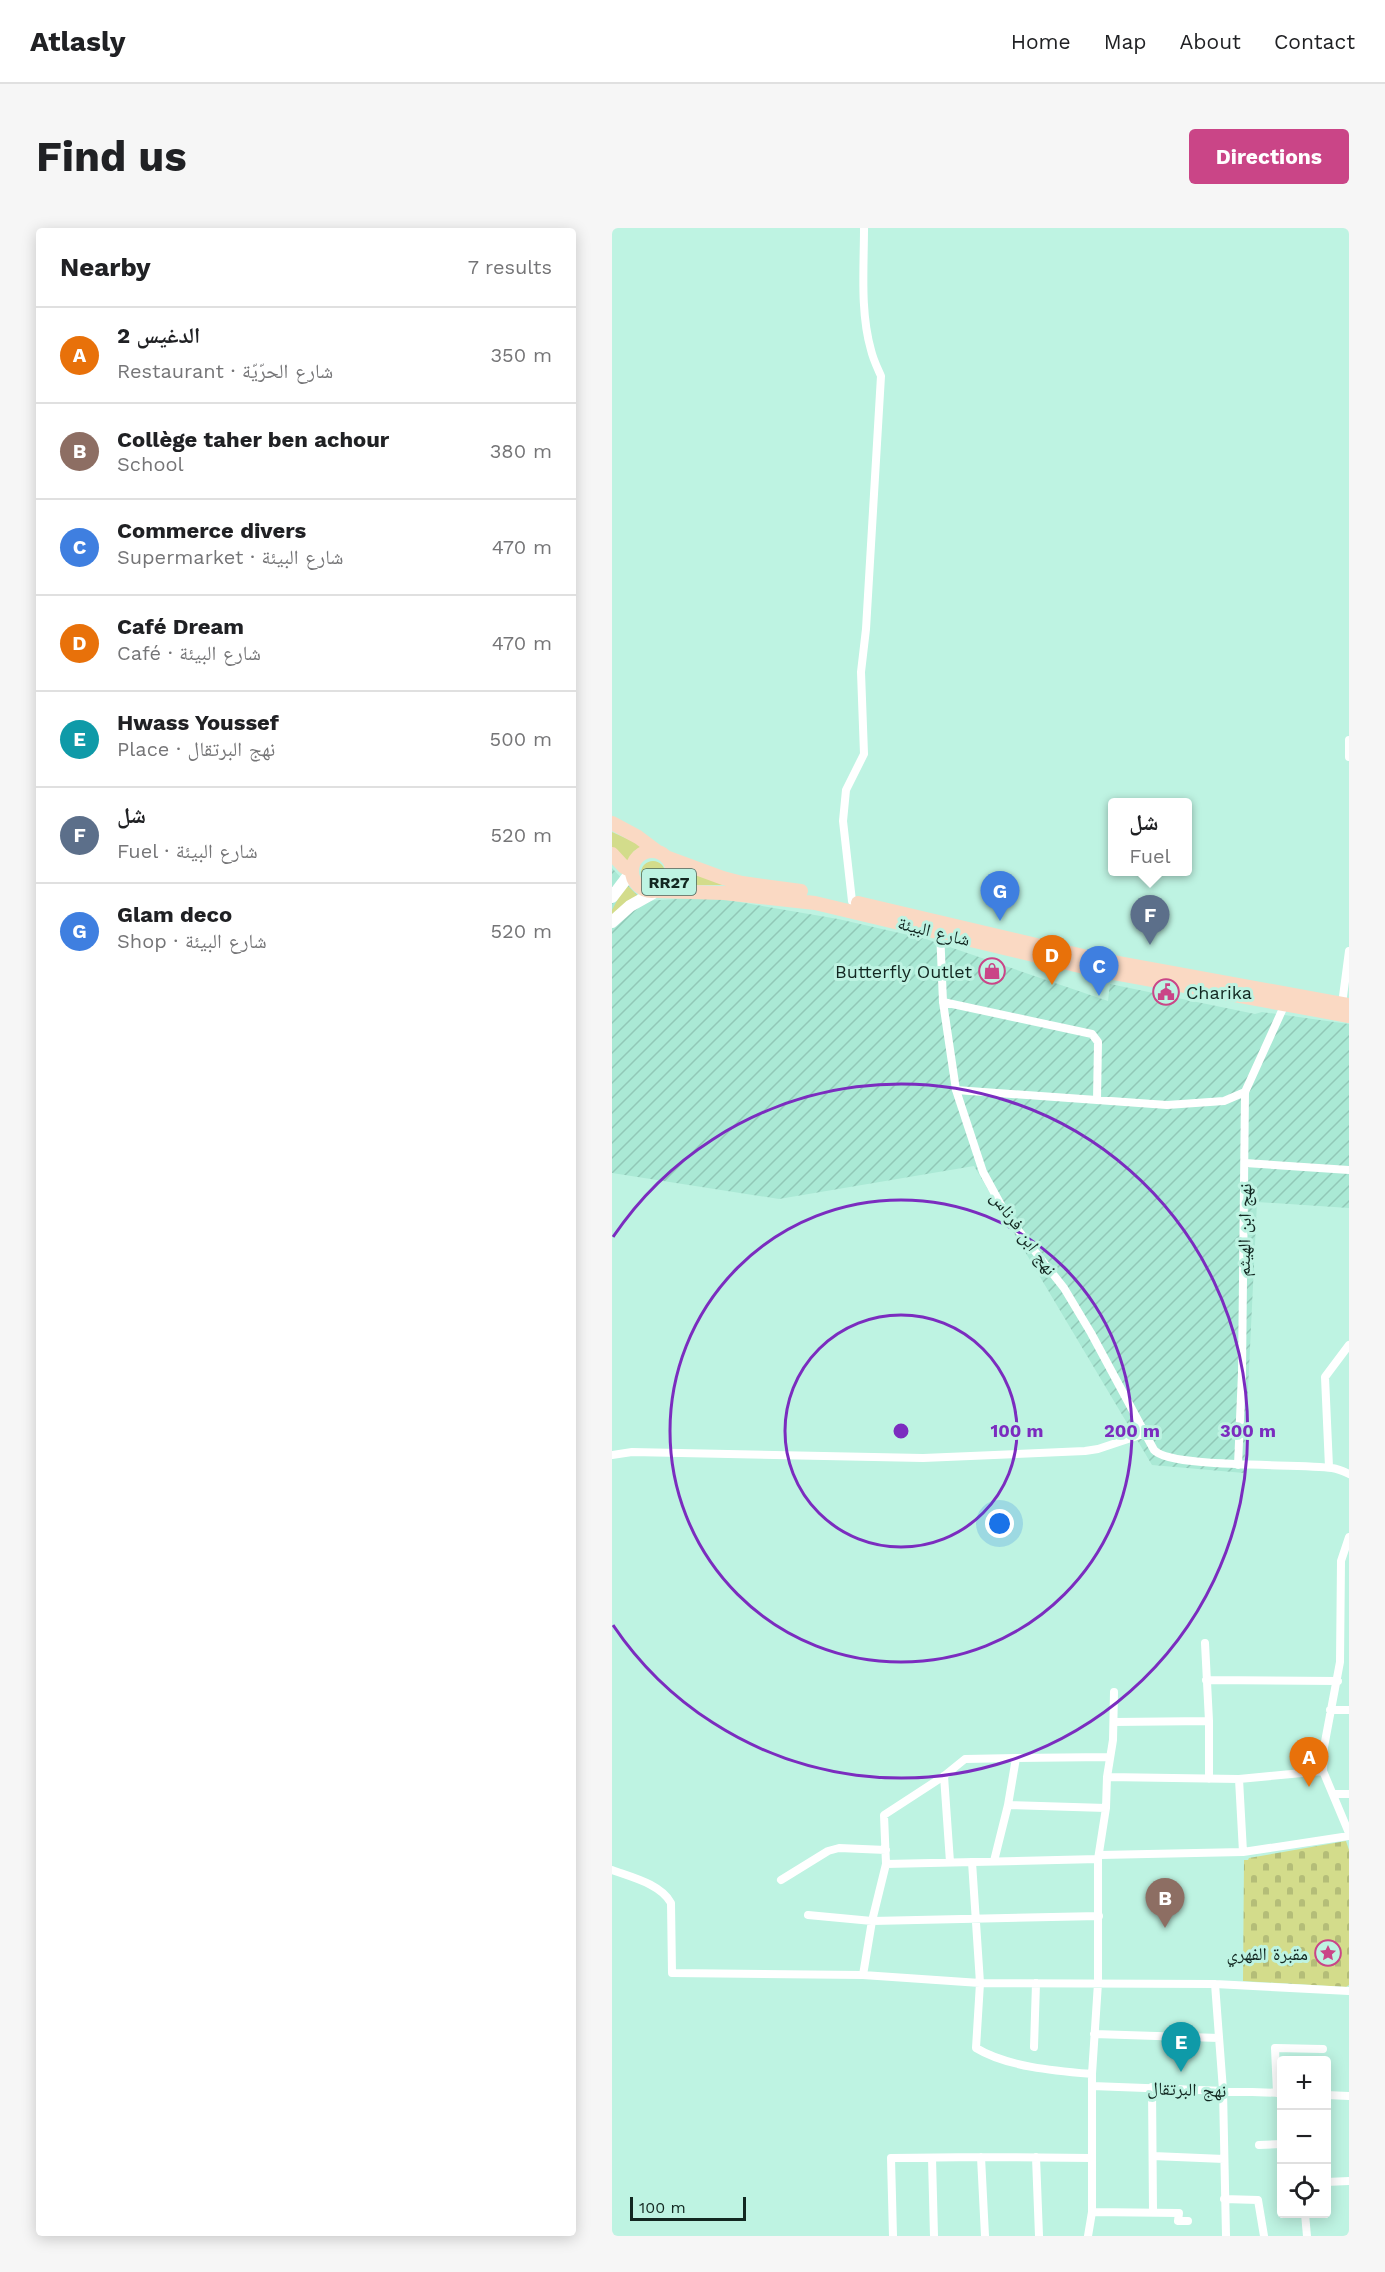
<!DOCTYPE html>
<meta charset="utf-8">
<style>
body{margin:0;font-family:"Work Sans","Noto Naskh Arabic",sans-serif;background:#f6f6f6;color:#202124}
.controls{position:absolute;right:18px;bottom:18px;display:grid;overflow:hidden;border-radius:6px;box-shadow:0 3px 15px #0003}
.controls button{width:54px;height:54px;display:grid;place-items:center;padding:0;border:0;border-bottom:2px solid #e0e0e0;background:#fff;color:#202124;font:30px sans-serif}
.scale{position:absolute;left:18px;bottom:15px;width:116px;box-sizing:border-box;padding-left:6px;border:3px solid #122721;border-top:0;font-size:16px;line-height:21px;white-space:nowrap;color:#122721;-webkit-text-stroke:4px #bef3e2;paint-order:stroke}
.you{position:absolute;left:388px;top:1296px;width:21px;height:21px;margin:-15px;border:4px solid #fff;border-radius:50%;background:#1a73e8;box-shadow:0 0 0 9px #1a73e833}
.badge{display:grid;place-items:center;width:39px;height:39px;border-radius:50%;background:#ca4587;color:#fff;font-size:20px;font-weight:700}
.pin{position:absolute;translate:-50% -50px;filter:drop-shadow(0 2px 3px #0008)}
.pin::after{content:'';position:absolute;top:32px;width:21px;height:18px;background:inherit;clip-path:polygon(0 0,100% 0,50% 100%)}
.popup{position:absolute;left:496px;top:570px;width:84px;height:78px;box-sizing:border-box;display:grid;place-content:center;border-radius:6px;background:#fff;filter:drop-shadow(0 2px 4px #0005);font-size:20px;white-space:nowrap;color:#757577}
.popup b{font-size:22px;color:#202124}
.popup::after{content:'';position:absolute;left:50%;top:100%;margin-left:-12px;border:12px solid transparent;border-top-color:#fff}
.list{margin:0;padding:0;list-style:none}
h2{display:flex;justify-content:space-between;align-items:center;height:78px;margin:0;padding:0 24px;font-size:26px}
h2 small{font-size:20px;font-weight:400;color:#757577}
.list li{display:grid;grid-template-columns:39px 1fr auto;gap:18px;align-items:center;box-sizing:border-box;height:96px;padding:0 24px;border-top:2px solid #e0e0e0}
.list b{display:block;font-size:22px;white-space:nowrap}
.list p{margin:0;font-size:20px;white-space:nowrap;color:#757577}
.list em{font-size:20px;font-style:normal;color:#757577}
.icon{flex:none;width:33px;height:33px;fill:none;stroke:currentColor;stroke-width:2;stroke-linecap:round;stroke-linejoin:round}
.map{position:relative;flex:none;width:737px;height:2008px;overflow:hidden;border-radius:6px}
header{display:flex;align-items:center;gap:36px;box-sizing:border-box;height:84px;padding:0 30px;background:#fff;border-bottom:2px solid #e0e0e0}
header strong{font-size:28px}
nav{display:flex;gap:33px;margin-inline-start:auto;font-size:21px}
.intro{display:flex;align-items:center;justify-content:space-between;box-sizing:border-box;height:144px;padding:0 36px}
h1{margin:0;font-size:42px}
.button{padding:15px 27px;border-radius:6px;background:#ca4587;color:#fff;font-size:21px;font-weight:700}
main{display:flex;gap:36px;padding:0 36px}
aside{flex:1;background:#fff;border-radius:6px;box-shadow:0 3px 15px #0003}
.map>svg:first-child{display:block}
.industrial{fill:url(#industrial-furrows)}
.grass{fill:#d3dc8b}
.cemetery{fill:url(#cemetery-stones)}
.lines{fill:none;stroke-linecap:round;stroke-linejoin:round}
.street{stroke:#fff;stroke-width:8}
.secondary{stroke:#fff;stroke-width:12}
.primary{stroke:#fad9c3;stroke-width:14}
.ring{fill:none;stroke:#7b2cbf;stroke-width:3}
.labels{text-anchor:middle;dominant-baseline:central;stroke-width:6;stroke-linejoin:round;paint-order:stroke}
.shield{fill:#bef3e2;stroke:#46645b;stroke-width:1.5}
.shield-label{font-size:16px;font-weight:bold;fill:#122721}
.street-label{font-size:18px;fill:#122721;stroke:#bef3e2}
.poi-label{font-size:18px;fill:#122721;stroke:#bef3e2;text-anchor:end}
.centre{fill:#7b2cbf;stroke:#bef3e2;stroke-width:3}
.ring-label{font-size:18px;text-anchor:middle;font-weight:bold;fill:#7b2cbf;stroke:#bef3e2;stroke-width:6;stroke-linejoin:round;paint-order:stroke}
</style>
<header>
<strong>Atlasly</strong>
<nav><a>Home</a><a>Map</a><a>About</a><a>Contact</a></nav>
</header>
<div class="intro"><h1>Find us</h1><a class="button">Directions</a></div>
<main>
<aside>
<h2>Nearby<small>7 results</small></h2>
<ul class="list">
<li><span class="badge" style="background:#e8710a">A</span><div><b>الدغيس 2</b><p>Restaurant · شارع الحرّيّة</p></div><em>350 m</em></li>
<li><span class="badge" style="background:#8d6e63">B</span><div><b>Collège taher ben achour</b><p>School</p></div><em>380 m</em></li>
<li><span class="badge" style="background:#3f7fe0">C</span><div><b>Commerce divers</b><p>Supermarket · شارع البيئة</p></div><em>470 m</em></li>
<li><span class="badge" style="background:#e8710a">D</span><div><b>Café Dream</b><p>Café · شارع البيئة</p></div><em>470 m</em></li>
<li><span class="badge" style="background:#0f9aa8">E</span><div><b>Hwass Youssef</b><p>Place · نهج البرتقال</p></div><em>500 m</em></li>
<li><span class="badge" style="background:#5c6f8a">F</span><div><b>شل</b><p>Fuel · شارع البيئة</p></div><em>520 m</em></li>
<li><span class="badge" style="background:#3f7fe0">G</span><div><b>Glam deco</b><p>Shop · شارع البيئة</p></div><em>520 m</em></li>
</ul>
</aside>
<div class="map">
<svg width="737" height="2008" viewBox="0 0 737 2008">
<defs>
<pattern id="industrial-furrows" width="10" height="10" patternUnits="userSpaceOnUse" patternTransform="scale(1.5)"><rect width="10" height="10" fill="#aae9d5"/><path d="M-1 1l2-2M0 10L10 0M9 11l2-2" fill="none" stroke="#91c8b7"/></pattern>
<pattern id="cemetery-stones" width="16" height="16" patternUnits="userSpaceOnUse" patternTransform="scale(1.5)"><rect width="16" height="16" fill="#d3dc8b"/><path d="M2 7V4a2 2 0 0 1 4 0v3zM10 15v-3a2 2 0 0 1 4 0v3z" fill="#b4bd78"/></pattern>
</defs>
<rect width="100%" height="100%" fill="#bef3e2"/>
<path class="industrial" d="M0,640L31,673L98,669L226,691L314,711L496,773L498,756L643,786L650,784L737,796V980L645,974L632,1245L540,1237L362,938L167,971L0,945Z"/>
<path class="grass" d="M0,604L31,618L22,623L13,637L0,622Z
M29 645a12 12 0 1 1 24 0a12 12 0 1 1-24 0Z
M71,641L113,657H68Z
M14,656L27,669L0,690V682Z"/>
<path class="cemetery" d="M734,1613L737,1622V1757L734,1759L631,1753L632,1632H636L637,1630Z"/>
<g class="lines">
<path class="street" d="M737,512V529
M240,673L231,593L234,562L252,526L249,444L254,401L269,148C265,139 261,131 259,122C248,84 252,39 252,0
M328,702L331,774L344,862L371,944L395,988L452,1060L479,1105L542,1222C559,1241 689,1235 720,1240C726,1241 731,1243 737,1246
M331,774L480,806L486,814L485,872
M730,776L737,723
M344,862L555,877L612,873L633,864
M633,935L737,942
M0,1227L20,1224L311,1230L473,1223L486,1221L534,1205
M626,1237L630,1145L633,864L673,776
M717,1239L713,1149L737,1117
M737,1309L729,1333L728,1434L712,1519L711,1543L737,1605
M593,1415L597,1493V1551
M594,1452L726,1453
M718,1482H737
M502,1494L597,1493
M332,1548L338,1634
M495,1549L501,1512L502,1464
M627,1551L631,1624
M721,1566H737
M396,1577L494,1580
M488,1627L631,1624L737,1608
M382,1633L396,1577L404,1530L497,1529
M360,1634L368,1755L364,1820C395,1839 445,1843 480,1846
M274,1636L486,1631
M0,1642C19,1649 49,1656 59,1675L60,1745L251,1747L368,1755L603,1756L737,1763
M169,1652L216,1623L227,1620L274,1622
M196,1687L260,1693L487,1688
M251,1747L260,1693L274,1636L272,1587L332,1548L353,1531L404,1530
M603,1756L611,1862L614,2008
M482,1806L607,1810
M422,1819L424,1755
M480,1858L670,1865
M540,1859L541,1984
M665,1865L663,1820L711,1821
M714,1867L737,1868
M647,1917L670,1916
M541,1928L612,1931
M369,1929L373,2008
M424,1929L427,2008
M320,1930L322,2008
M714,1954L737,1953
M612,1971L646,1972L652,2008
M480,1984L567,1985L566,1993H576
M693,1986L695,2008
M281,2008L279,1930L369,1929L479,1930
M476,2008L480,1984V1846L486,1755V1631L494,1580L495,1549L627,1551L711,1543"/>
<path class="secondary" d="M0,669L20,643
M0,694L18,678L43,664"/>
<path class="primary" d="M0,595L26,609L46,624
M20 643a20 20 0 1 1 40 0a20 20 0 1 1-40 0Z
M0,626L12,639L20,643
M54,629L111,650L130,655L189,663
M45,663L112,665L203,675L480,741L737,788
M246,675L484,731L737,777"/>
</g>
<g class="ring">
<circle cx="289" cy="1203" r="116"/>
<circle cx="289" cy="1203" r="231"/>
<path d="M1 1009A347 347 0 1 1 1 1397"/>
</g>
<defs>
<g id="shop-ring" transform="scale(1.35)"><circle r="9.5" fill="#bef3e2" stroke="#ca4587" stroke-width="1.5"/><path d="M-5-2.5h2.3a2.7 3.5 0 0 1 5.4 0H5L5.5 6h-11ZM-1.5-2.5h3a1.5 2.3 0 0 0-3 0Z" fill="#ca4587"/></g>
<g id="civic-ring" transform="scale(1.35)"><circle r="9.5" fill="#bef3e2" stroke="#ca4587" stroke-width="1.5"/><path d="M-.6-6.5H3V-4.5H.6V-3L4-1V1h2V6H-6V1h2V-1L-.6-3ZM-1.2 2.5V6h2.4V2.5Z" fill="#ca4587"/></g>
<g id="sight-ring" transform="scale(1.35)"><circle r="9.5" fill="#bef3e2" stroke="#ca4587" stroke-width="1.5"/><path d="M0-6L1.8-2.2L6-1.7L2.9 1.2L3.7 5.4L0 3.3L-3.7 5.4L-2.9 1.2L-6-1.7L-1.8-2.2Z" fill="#ca4587"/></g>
</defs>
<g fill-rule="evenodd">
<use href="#shop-ring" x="380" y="743"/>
<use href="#civic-ring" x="554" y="764"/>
<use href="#sight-ring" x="716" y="1725"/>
</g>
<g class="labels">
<rect class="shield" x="30" y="641" width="54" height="26" rx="4.5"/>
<g class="shield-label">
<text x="57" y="654">RR27</text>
</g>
<g class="street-label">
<text transform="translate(322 703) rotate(14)">شارع البيئة</text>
<text transform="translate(632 1002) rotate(-89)">نهج ابن الهيثم</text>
<text transform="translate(412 1005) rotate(54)">نهج ابن فرناس</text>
<text transform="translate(575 1861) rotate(2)">نهج البرتقال</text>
</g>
<g class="poi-label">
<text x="360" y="743">Butterfly Outlet</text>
<text x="574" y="764" text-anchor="start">Charika</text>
<text x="696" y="1725">مقبرة الفهري</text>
</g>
</g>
<circle cx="289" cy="1203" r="9" class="centre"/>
<g class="ring-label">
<text x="405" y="1209">100 m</text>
<text x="520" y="1209">200 m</text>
<text x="636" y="1209">300 m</text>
</g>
</svg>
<div class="controls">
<button>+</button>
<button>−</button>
<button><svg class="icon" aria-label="locate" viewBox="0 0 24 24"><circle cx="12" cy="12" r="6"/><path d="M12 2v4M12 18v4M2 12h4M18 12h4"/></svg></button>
</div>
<div class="scale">100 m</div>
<div class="you"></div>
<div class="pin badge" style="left:697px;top:1559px;background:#e8710a">A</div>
<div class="pin badge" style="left:553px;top:1700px;background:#8d6e63">B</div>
<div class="pin badge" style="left:487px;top:768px;background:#3f7fe0">C</div>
<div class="pin badge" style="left:440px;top:757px;background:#e8710a">D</div>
<div class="pin badge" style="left:569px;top:1844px;background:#0f9aa8">E</div>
<div class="pin badge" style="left:538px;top:717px;background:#5c6f8a">F</div>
<div class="popup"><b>شل</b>Fuel</div>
<div class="pin badge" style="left:388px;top:693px;background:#3f7fe0">G</div>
</div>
</main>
